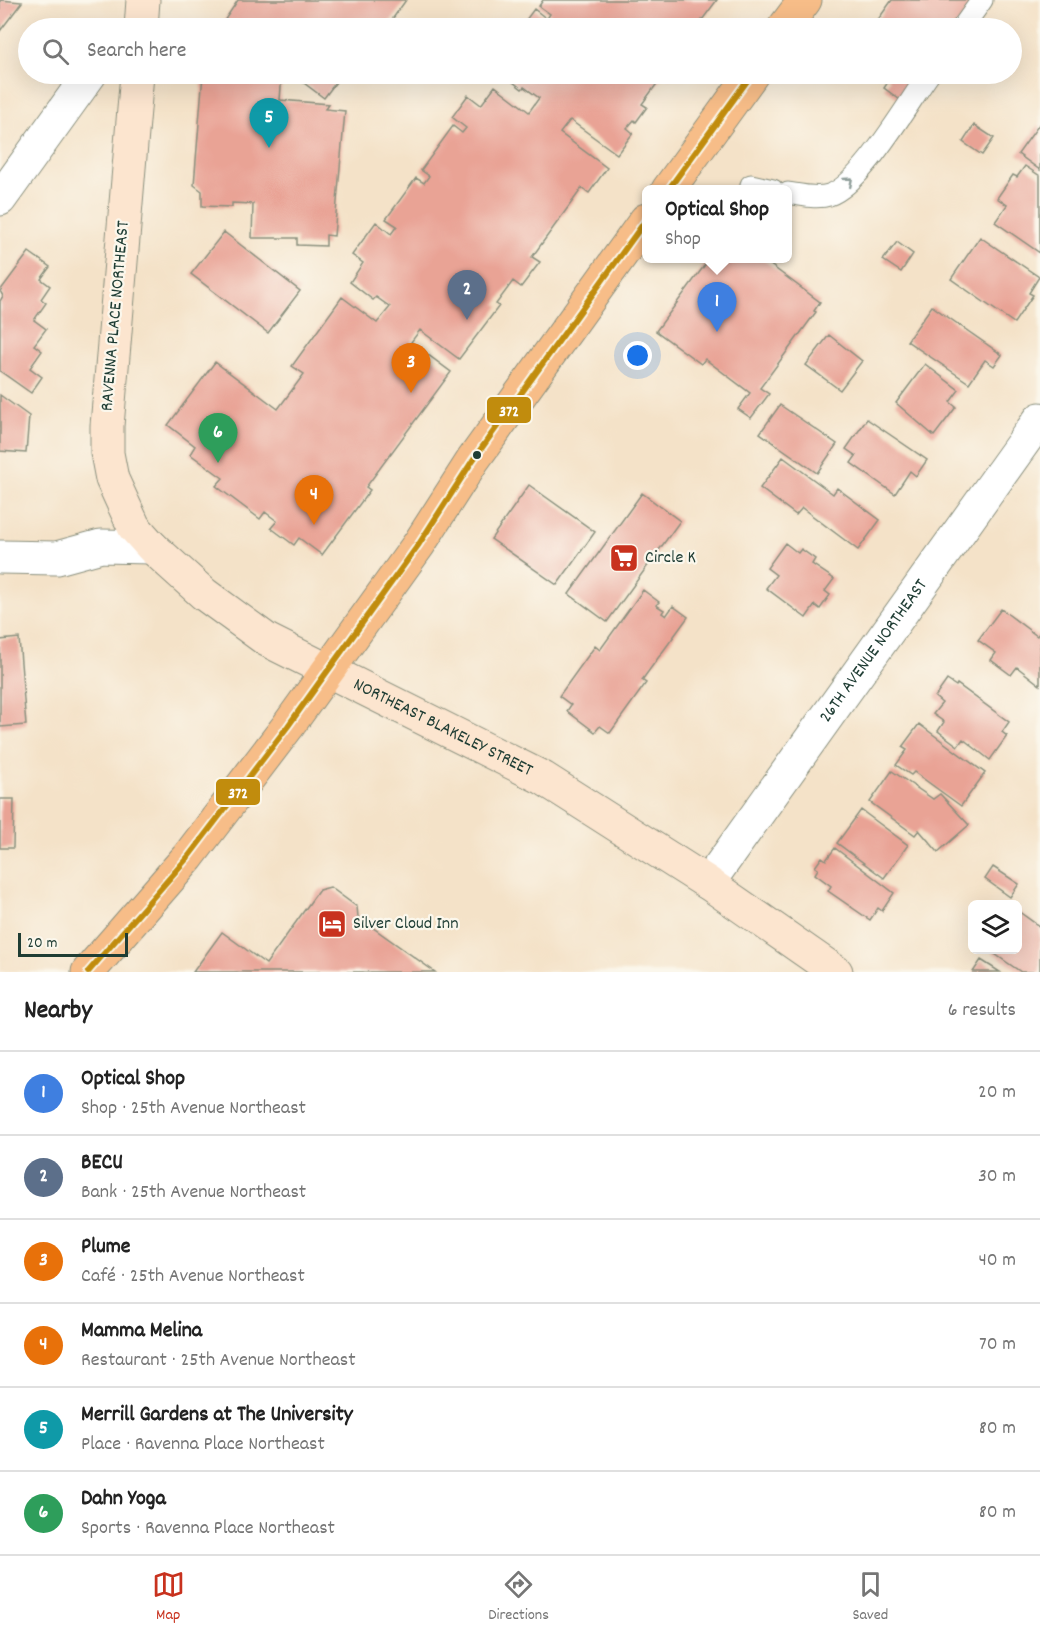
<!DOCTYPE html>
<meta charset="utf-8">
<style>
body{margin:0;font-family:Dekko,sans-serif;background:#f2f2f2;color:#222}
.controls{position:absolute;right:18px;bottom:18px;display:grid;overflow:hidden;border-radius:9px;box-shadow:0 6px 24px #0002}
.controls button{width:54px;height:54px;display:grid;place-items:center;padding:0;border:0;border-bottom:2px solid #e0e0e0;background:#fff;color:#222;font:30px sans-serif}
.scale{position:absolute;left:18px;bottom:15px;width:110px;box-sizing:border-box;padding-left:6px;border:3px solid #1f3d34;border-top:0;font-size:16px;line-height:21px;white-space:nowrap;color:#1f3d34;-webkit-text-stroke:4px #fbf7ec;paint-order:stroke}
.you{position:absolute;left:638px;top:356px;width:21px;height:21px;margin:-15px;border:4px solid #fff;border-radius:50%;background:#1a73e8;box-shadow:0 0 0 9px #1a73e833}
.badge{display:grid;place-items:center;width:39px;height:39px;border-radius:50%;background:#c8321e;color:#fff;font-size:20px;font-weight:700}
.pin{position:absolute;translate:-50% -50px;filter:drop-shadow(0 2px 3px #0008)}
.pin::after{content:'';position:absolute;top:32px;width:21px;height:18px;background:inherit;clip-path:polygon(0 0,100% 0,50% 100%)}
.popup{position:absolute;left:642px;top:185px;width:150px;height:78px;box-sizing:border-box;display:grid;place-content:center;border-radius:9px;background:#fff;filter:drop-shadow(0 2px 4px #0005);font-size:20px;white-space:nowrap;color:#767676}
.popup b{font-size:22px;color:#222}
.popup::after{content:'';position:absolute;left:50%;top:100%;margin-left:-12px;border:12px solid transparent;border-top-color:#fff}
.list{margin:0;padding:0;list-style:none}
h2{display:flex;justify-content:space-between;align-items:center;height:78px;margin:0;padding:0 24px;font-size:26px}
h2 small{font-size:20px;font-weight:400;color:#767676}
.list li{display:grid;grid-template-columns:39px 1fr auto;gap:18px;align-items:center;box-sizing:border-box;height:84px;padding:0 24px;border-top:2px solid #e0e0e0}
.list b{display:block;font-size:22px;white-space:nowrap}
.list p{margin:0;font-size:20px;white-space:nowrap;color:#767676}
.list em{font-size:20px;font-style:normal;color:#767676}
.icon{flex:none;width:33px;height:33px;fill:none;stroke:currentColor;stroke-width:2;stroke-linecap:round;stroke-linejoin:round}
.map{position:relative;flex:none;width:1040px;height:972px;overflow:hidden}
.search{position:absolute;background:#fff;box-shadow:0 6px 24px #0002;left:18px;right:18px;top:18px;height:66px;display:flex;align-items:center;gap:15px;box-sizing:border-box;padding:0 21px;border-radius:33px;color:#767676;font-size:22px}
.sheet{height:582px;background:#fff}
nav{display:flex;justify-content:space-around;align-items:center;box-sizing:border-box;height:84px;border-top:2px solid #e0e0e0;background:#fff;font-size:16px;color:#767676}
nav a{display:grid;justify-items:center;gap:3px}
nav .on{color:#c8321e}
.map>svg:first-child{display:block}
.building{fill:#e9a395}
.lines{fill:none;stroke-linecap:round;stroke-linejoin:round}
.service-casing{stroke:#8a907e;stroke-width:23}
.minor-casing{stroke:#8a907e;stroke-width:35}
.secondary-casing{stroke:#8a907e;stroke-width:35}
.primary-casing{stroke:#8a907e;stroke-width:35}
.service{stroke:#fff;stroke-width:21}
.minor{stroke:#fff;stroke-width:33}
.secondary{stroke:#fce5cf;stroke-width:33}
.primary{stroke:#f7bd88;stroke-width:33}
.bus-1-casing{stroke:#fbf7ec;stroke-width:10}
.bus-1{stroke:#c18c0d;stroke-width:6}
.oneway{stroke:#8f9e9a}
.bus-dot{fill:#1f3d34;stroke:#fbf7ec;stroke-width:2}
.labels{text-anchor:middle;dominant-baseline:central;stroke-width:4.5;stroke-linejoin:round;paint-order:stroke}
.street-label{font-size:18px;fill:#1f3d34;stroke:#fbf7ec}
.poi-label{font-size:18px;fill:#1f3d34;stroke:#fbf7ec;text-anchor:start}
.line-badge{stroke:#fbf7ec;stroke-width:2}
.badge-label{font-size:16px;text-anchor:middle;font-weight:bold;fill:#fff}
</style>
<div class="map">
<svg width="1040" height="972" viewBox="0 0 1040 972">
<rect width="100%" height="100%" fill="#fbf7ec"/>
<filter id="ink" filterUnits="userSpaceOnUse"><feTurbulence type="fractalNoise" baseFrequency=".0167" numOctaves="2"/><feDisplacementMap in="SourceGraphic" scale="12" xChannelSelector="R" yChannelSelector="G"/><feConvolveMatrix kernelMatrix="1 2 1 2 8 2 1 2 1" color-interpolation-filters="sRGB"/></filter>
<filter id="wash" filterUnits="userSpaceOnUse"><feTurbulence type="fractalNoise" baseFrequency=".008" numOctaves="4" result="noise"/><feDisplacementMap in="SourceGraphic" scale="24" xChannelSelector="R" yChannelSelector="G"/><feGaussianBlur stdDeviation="1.35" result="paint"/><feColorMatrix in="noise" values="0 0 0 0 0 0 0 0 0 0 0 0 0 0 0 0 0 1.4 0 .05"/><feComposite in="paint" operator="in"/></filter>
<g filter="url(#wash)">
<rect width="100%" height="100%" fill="#f4e2c8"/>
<g id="blocks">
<path class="building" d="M0,0L22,2L0,31Z
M238,0H406L386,28H229L222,24Z
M543,0H717L696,28H520L534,9L547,19L550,14L539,6Z
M892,0H977L956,28H872Z
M203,74H282L280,100L329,104L325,109L345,111L334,236L326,235V246L297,245V238H252L253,204L232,203V207L202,206V191L194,185Z
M304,74H342L324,98L300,80Z
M503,74H674L670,78L664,74L642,104L647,107L636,122L634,120L627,128L633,133L617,154L570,120L560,133L607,168L589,193L582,188L532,257L540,262L521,287L513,281L496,304L499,306L459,359L420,330L411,342L451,372L366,487L370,490L322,555L299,538L294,545L271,528L277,521L265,512L260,519L216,486L223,478L190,454L195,446L168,425L215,362L278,409L304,374L292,366L342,297L377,323L390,307L376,297L373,300L350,282L363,263L352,255L376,222L391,234L397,226L386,219L416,178L424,183L429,176L421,170L453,126L462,133L466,128L452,117L468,95L481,105L495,86L529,112L539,98L524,87L522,89Z
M882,74H924L903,102L884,88L890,79Z
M1040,123V170L1018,154Z
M974,125L994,138L982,155L963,142Z
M1025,166L1040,176V253L995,222L1007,205L997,198L1013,175L1017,177Z
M224,232L300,291L268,333L191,274Z
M980,237L1039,277L1029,293L1033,295L1014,323L951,279Z
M897,242L913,254L901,272L883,260Z
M29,252L50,267L41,279L50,286L41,299L46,303L34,320L46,329L34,345L42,351L30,368L42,377L31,393L0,371V301L3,296L0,291Z
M710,258H761L820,302L814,311L816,312L760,388L769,394L751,418L738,409L750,393L705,359L701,364L656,331Z
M932,306L1002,355L994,366L985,360L969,383L907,341Z
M829,335L862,361L840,390L806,365Z
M925,364L959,390L950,402L956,407L934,436L896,403Z
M0,395L29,416L26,453L0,451Z
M780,405L837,444L817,473L760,433Z
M867,419L927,460L916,476L910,471L895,494L851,463L856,456L846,449Z
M783,457L833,494L837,488L880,520L858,550L802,508L796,515L760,488Z
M529,485L595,532L557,585L491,539Z
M642,493L680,521L607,622L569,594Z
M785,543L798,553L801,549L815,559L812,564L834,579L825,591L830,595L820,609L815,605L806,618L766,588L776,575L767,568Z
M643,590L659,602L656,605L664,610L662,613L666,616L673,606L688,617L642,680L646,683L610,733L600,726L595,732L567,711L571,705L559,696L595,646L600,650Z
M1001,609L1037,636L1040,632V685L1017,667L1011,675L991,660L996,653L978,640Z
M19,638L26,725L0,727V640Z
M947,680L956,686L957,684L1009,722L1002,732L1007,736L990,760L963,739L958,746L938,731L944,722L933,714L942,703L935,697Z
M919,724L985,773L961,806L914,772L911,775L896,765L907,750L902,747Z
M892,771L933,799L940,794L969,825L938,852L919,830L915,835L870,802Z
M0,799H14L13,848H0Z
M861,810L908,845L884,878L837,843Z
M835,848L894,893L882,911L878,908L870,920L828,891L831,886L815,874L818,869L815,867L822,857L826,860Z
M993,867L1019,884L1010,897L985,879Z
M330,887L357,907L358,917L435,972H193L222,932L266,964L319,890Z
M1018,911L1040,927V972H1021L989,950H1018Z
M981,960L1000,972H973Z"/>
</g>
</g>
<g filter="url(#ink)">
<use href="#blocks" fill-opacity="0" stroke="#8a907e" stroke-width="1.5"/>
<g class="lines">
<g class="service-casing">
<path id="service" d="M962,28L982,0
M751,185L773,190
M788,193C800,195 817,199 829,195C861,185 908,103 929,74"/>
</g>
<g class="minor-casing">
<g id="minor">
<path d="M0,199L90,74"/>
<path d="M0,557L57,558L101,546L152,547"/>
<path id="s1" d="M708,883L1040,419"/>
</g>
</g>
<g class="secondary-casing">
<g id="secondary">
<path d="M141,28L143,0"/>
<path id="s2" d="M137,74L107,426V453L112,479L134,527L152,547L204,594L267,640L543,778L708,883L836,972"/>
</g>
</g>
<g class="primary-casing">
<path id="primary" d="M784,28L805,0
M668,190L752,74
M88,972L188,857L288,726L419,544L473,460L646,220"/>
</g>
<use href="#service" class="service"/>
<use href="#minor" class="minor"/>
<use href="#secondary" class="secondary"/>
<use href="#primary" class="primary"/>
<g class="bus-1-casing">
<path id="bus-1" d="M668,190L752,74
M88,972L188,857L288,726L419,544L473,460L646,220"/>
</g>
<use href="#bus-1" class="bus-1"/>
</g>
<defs><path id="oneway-chevron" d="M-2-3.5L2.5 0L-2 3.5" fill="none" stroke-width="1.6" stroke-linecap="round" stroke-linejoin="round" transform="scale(1.5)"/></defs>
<use class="oneway" href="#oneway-chevron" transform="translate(849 181) rotate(-41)"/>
</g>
<defs>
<g id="supermarket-square" transform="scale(1.5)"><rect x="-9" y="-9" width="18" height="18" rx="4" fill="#c8321e" stroke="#fbf7ec"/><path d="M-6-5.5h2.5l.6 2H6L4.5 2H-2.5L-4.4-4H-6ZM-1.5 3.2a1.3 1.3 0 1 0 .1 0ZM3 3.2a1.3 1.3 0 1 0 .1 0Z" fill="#fff"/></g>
<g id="hotel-square" transform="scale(1.5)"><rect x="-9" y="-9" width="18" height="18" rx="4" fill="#c8321e" stroke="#fbf7ec"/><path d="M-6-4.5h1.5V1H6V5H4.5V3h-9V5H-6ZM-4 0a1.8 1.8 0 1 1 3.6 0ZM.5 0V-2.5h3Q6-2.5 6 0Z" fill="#fff"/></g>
</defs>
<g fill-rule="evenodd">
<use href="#supermarket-square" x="624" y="558"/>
<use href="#hotel-square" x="332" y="924"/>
</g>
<circle class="bus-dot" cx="477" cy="455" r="5"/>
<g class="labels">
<g class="street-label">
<text transform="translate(116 316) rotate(-85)">RAVENNA PLACE NORTHEAST</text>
<text stroke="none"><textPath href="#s1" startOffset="285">26TH AVENUE NORTHEAST</textPath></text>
<text stroke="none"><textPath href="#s2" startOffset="831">NORTHEAST BLAKELEY STREET</textPath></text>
</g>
<g class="poi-label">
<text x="645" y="558">Circle K</text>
<text x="353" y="924">Silver Cloud Inn</text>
</g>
</g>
<g class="line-badge">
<rect x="486" y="396" width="46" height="28" rx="6" fill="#c18c0d"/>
<rect x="215" y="778" width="46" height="28" rx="6" fill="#c18c0d"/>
</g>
<g class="badge-label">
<text x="509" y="416">372</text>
<text x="238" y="798">372</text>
</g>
</svg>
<div class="controls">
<button><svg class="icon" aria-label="layers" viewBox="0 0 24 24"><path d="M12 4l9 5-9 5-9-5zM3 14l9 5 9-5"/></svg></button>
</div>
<div class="scale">20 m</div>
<div class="you"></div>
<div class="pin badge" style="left:717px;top:332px;background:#3f7fe0">1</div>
<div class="popup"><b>Optical Shop</b>Shop</div>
<div class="pin badge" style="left:467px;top:320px;background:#5c6f8a">2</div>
<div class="pin badge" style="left:411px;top:393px;background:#e8710a">3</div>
<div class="pin badge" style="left:314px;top:525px;background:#e8710a">4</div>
<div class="pin badge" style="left:269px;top:148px;background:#0f9aa8">5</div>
<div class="pin badge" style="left:218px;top:463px;background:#2e9e5b">6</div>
<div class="search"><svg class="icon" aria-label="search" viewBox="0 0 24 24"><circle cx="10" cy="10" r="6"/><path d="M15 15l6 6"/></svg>Search here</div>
</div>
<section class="sheet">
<h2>Nearby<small>6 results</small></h2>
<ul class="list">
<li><span class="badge" style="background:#3f7fe0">1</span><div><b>Optical Shop</b><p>Shop · 25th Avenue Northeast</p></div><em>20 m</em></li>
<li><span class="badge" style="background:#5c6f8a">2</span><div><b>BECU</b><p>Bank · 25th Avenue Northeast</p></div><em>30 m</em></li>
<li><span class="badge" style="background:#e8710a">3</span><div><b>Plume</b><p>Café · 25th Avenue Northeast</p></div><em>40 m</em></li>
<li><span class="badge" style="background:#e8710a">4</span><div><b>Mamma Melina</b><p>Restaurant · 25th Avenue Northeast</p></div><em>70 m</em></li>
<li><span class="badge" style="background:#0f9aa8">5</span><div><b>Merrill Gardens at The University</b><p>Place · Ravenna Place Northeast</p></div><em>80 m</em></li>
<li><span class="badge" style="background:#2e9e5b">6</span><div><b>Dahn Yoga</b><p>Sports · Ravenna Place Northeast</p></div><em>80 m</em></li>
</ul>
</section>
<nav>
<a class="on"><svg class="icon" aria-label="map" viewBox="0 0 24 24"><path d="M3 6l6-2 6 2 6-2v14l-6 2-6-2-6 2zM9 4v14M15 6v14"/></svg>Map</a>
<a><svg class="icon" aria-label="directions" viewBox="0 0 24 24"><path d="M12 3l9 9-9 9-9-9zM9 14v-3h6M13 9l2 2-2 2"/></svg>Directions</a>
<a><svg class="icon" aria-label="saved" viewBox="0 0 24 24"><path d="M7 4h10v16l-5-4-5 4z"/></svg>Saved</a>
</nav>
